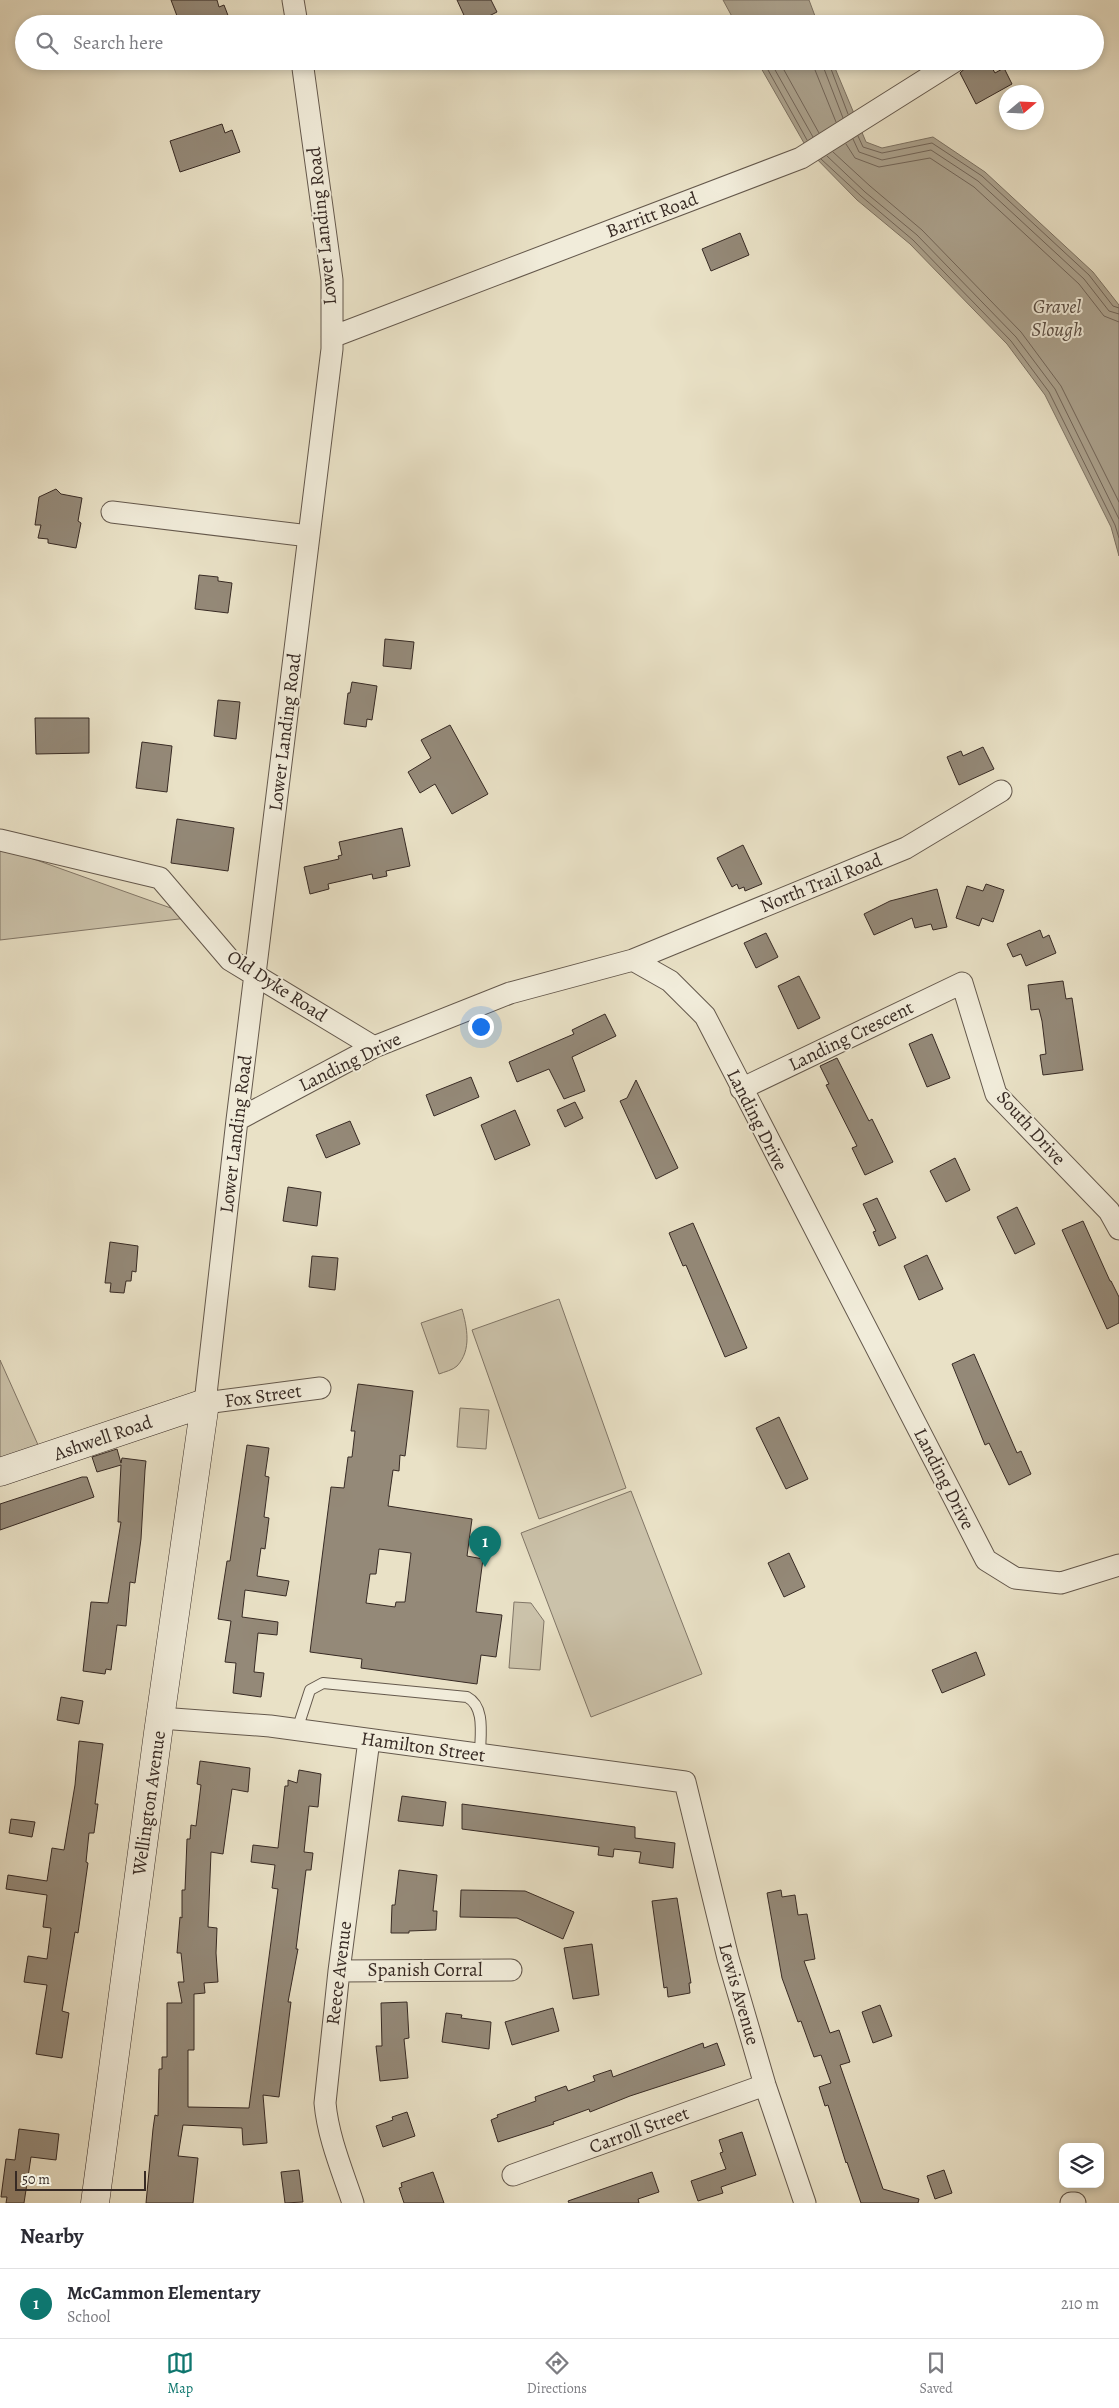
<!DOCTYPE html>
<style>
body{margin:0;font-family:Alegreya,serif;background:#f2f2f3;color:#2b2b33}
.controls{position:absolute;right:15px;bottom:15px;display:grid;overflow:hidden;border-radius:10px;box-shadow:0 2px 8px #0003}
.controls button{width:45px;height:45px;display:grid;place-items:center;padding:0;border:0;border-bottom:1px solid #e1e1e2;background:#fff;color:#2b2b33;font:25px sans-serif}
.compass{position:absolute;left:999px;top:85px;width:45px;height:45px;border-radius:50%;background:#fff;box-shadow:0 2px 8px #0003;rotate:71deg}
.scale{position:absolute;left:15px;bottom:12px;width:131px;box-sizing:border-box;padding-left:5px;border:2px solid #372a24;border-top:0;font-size:14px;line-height:18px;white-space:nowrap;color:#372a24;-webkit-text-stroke:4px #f1ecda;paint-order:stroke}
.you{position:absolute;left:480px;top:1026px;width:18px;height:18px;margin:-12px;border:4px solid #fff;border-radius:50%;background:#1a73e8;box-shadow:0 0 0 8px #1a73e833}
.badge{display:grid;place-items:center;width:32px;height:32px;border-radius:50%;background:#0f766e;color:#fff;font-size:16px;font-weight:700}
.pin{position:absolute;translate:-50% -41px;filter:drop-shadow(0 1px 2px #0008)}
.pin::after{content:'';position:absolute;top:26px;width:18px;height:15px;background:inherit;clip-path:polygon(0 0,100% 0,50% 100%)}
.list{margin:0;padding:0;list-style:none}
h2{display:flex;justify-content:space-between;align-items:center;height:65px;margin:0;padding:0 20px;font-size:21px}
h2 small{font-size:16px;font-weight:400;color:#7c7c81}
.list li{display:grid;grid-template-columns:32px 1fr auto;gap:15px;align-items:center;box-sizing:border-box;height:70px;padding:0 20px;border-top:1px solid #e1e1e2}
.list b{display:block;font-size:19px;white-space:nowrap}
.list p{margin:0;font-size:16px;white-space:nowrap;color:#7c7c81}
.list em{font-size:16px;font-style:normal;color:#7c7c81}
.icon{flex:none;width:28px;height:28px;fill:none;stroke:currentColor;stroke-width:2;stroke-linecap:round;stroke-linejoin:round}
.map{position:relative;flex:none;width:1119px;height:2203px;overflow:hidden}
.search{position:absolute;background:#fff;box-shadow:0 2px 8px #0003;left:15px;right:15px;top:15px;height:55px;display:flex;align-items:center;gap:12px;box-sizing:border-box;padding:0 18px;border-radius:28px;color:#7c7c81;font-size:19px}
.sheet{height:135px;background:#fff}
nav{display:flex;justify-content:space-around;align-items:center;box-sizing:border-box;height:70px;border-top:1px solid #e1e1e2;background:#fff;font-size:14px;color:#7c7c81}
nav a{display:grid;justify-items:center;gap:2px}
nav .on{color:#0f766e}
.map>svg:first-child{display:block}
.green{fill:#cbc2aa;stroke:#817667}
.water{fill:#aca38f;stroke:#7d7364}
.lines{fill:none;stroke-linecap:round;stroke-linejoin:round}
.shore{stroke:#72665a;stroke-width:1}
.building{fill:#948978;stroke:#372a24;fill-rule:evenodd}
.lane-casing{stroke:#64584c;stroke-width:12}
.street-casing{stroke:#64584c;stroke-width:23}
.secondary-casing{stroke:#372a24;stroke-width:29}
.lane{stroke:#f1ecda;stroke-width:10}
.street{stroke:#f1ecda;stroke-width:21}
.secondary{stroke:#f1ecda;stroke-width:28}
.labels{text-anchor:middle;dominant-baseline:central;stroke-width:4;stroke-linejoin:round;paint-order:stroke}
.street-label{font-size:19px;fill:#372a24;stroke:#f1ecda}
.water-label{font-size:20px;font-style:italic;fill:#5a4e44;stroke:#f1ecda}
</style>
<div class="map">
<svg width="1119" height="2203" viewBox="0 0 1119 2203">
<rect width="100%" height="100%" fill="#e9e1c6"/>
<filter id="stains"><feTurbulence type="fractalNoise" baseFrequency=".004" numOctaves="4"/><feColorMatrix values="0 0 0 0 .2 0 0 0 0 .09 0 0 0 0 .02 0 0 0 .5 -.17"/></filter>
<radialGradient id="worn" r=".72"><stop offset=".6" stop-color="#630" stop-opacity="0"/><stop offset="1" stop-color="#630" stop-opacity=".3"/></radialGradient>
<path class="green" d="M0,847L196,917L0,940Z
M559,1299L626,1488L539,1519L472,1330Z
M462,1309C467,1327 472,1350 457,1366C453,1370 444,1372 439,1374L421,1323Z
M0,1360L43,1456L0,1471Z
M460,1408L489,1410L486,1449L457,1447Z
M631,1491L702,1674L591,1717L521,1533Z
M514,1602L531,1603L544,1621L540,1670L509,1668Z"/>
<path class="water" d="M723,0H809L818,24H736Z
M757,61H832L866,142L882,148L933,137L985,172L1093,272L1119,305V556L1111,527L1045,395L1007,344L910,244L857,200L808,150Z"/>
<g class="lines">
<path class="shore" d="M763,61L807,140
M770,61L813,137
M779,61L819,133
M814,61L815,70L836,122
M821,61L843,118
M828,61L848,114
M858,136L863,147L882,153L932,143L982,176L1089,275L1113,306L1119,308
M853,139L859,152L882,160L931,150L978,181L1084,279L1109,311L1119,314
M846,144L855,158L879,167L930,158L974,187L1079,284L1104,316L1119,322
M833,152L870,186L922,230L1021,332L1061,386L1119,502
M827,156L865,192L917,235L1016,337L1055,389L1119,519
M821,159L861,196L913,240L1011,341L1049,392L1115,525L1119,538"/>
</g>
<path class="building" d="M171,0H217L219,7L224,5L229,18L224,20L226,24H180Z
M457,0H491L497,12L473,24H468Z
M973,61H988L995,73L1004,68L1012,84L976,104L960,73Z
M222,124L225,133L232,130L240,152L180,172L170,141Z
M740,233L749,255L711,271L702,249Z
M56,489L61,494L82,498L78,521L81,523L76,548L48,543V539L38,538L41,525H35L39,497Z
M199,575L218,577V581L232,583L228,613L195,609Z
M385,639L414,642L411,669L383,666Z
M352,682L377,686L372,720L367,719L366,727L344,724L348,693H350Z
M218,700L240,702L236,739L214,736Z
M35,718H89V753L36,754Z
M450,725L488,794L452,814L435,784L420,793L408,772L431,758L421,740Z
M142,742L172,746L167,792L136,788Z
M983,747L994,769L959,785L947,757L961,751L963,756Z
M177,819L234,828L228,871L171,863Z
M402,828L410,866L386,871L387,876L373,879L372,874L328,884L329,889L310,894L304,867L339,859L338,856L342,855L339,842Z
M743,845L762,884L745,891L744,887L739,889L737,884L732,887L717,858Z
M986,884L1004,890L993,922L982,918L979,926L956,918L967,886L983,891Z
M937,889L947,927L933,930L931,924L915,928L912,918L874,935L864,914L890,901Z
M1040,930L1043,938L1049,935L1056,953L1026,966L1021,954L1013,957L1007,944Z
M766,933L778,957L756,968L744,943Z
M799,976L820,1018L798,1029L778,986Z
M1063,981L1066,999L1072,998L1083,1070L1043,1075L1040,1055L1046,1054L1042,1021L1039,1009L1031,1010L1028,985Z
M605,1014L616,1036L572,1057L585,1091L564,1099L549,1069L517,1082L509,1062L574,1034L572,1030Z
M932,1034L950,1078L927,1087L909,1044Z
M837,1058L869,1121L872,1119L893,1162L865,1175L852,1148L857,1146L826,1085L829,1084L820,1066Z
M471,1077L479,1097L434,1116L426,1095Z
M636,1080L678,1168L656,1179L620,1101L627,1098Z
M575,1102L583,1118L565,1127L557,1110Z
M515,1110L530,1145L495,1160L481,1125Z
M350,1121L360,1144L326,1158L316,1135Z
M955,1158L970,1190L946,1202L930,1171Z
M288,1187L321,1192L317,1226L283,1221Z
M877,1198L896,1238L879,1246L873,1232L876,1231L863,1204Z
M1017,1207L1035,1244L1015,1254L997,1217Z
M1083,1221L1110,1281H1111L1119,1297V1323L1107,1329L1062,1230Z
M693,1223L747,1348L725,1357L686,1265L683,1266L669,1233Z
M110,1242L138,1246L136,1272L132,1271L131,1281H126L124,1293L110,1292L111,1283H105Z
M927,1255L943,1289L919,1300L904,1266Z
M312,1256L338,1258L335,1290L309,1287Z
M974,1354L1017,1453L1021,1451L1031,1474L1009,1485L989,1443L985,1445L952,1364Z
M358,1384L413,1391L405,1456L400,1455L399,1471L393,1470L388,1506L472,1519L467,1556L483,1559L476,1612L502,1615L496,1657L481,1655L477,1684L361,1668L362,1659L310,1652L331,1487L344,1488L348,1457H352L355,1431H351ZM379,1549L411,1553L405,1602H396L395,1607L366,1603L370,1574H376Z
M779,1417L808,1479L786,1489L756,1428Z
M247,1445L269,1448L265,1476L269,1477L264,1517L269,1518L265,1549L261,1548L257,1576L289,1581L286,1596L245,1590L242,1617L278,1622L277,1635L258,1633L254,1672L264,1673L261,1697L233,1693L236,1663L225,1662L231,1621L218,1619L227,1561H230Z
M117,1449L121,1463L122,1458L146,1461L145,1470L141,1539L135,1583L130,1582L126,1626L117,1625L111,1670L106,1669L105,1674L83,1671L91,1602L108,1603L121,1522H118L121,1465L97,1472L92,1457Z
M82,1477H87L94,1497L0,1530V1504Z
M789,1553L805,1587L784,1597L768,1563Z
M976,1652L985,1675L942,1693L932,1670Z
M61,1697L83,1701L79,1724L57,1720Z
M79,1741L103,1744L95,1804H98L94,1833H89L86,1862L88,1863L78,1933L75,1932L62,2011L69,2013L62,2058L36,2054L47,1985L24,1982L28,1956L47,1959L51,1928L43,1927L47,1895L6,1889L8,1875L47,1881L52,1848L64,1850L75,1785Z
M200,1761L250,1768L248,1792L232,1789L223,1854L211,1852L208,1927L217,1928L216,1953L218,1982L204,1983L205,1993L194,1994V2050H188V2107L249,2108L278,1889L272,1888L275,1865L251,1862L253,1845L278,1848L285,1786H288V1780L297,1783L299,1770L321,1774L318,1807L309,1806L304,1852L313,1853L311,1870H306L296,1949H298L288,2002H291L279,2097L263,2095L267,2143L243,2145L242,2128L183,2125L178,2156L198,2158L193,2203H146L153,2129L155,2115L158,2116L159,2069H162V2057H167V2003H182L178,1982H184L181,1953H177L180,1917L182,1918V1890H185L187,1839H190L191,1825L196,1826L201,1785L197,1784Z
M402,1796L446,1802L443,1826L398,1821Z
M462,1804L635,1827V1838L675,1843L673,1868L639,1863L641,1852L614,1849L613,1857L598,1855L599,1847L462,1829Z
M11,1819L35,1822L32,1837L9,1833Z
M399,1870L437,1875L433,1911H437L436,1930L409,1931V1933H391L392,1905H395Z
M461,1890L525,1891L574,1912L563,1939L517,1918L460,1917Z
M781,1890L782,1897L795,1895L798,1915L807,1914L815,1959L804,1961L830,2033L839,2030L850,2062L840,2065L883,2189L919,2199L918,2203H861L847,2162L846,2163L828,2105L825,2106L819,2087L831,2083L821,2055L814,2057L801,2021L798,2022L782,1978L767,1893Z
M677,1898L691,1983H689L690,1993L668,1997L667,1987L664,1988L652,1901Z
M592,1944L599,1995L573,1999L564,1948Z
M407,2002L409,2038L404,2039L408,2078L380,2081L376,2046H382L381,2003Z
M880,2005L892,2036L873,2043L862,2012Z
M553,2008L559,2031L512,2045L505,2022Z
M446,2013L462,2015L461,2018L491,2022L489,2049L442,2042Z
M703,2043L704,2048L717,2043L725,2065L630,2096L590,2112L589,2109L553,2122L554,2124L498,2142L491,2120L498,2117L497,2115L536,2101L535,2097L566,2086L568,2091L595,2081L593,2076L611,2070L613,2077Z
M407,2112L415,2136L383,2147L376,2126L393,2120L392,2117Z
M19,2129L59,2134L56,2160L31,2157L24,2203H6L7,2197H1L6,2159L15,2160Z
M742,2132L756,2175L721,2187L723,2193L698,2201L691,2181L726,2169L720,2153L723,2152L719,2140Z
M299,2170L303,2202L285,2203L281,2172Z
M944,2170L952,2193L935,2199L927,2176Z
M433,2172L444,2203H404L399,2188L402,2187L401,2183Z
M652,2172L659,2192L638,2199L639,2203H569L568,2201Z"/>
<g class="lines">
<g class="lane-casing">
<path id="lane" d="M297,1730L310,1690L323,1683L467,1697C486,1707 480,1736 480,1755"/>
</g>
<g class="street-casing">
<path id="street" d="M293,0L297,24
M302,61L332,280V349L237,1120L205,1403L320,1388
M332,337L801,158L955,61
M112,512L309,536
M0,840L160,878L230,960L374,1047
M633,960L670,981L705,1016L986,1560L1015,1578L1061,1583L1119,1565
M741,1089L962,983L996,1094L1109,1211L1119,1229
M237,1120L374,1047L510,993L633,960L906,848L1001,791
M160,1718L270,1726L685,1782L728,1958L765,2085L805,2203
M339,1971L511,1970
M513,2175L765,2085
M353,2203C342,2170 328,2137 325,2103L339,1971L369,1740
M1071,2203H1075"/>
</g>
<g class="secondary-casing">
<path id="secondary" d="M0,1472L205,1403L158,1733L95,2203"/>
</g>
<use href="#lane" class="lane"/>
<use href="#street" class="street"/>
<use href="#secondary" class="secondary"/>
</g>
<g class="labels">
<g class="street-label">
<text transform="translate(652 215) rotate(-21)">Barritt Road</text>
<text transform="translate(322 226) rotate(-96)">Lower Landing Road</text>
<text transform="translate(285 732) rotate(-83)">Lower Landing Road</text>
<text transform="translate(821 883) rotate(-22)">North Trail Road</text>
<text transform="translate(277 986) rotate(33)">Old Dyke Road</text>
<text transform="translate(851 1036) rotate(-26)">Landing Crescent</text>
<text transform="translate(350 1062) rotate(-26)">Landing Drive</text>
<text transform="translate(757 1120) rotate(63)">Landing Drive</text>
<text transform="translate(1031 1128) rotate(48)">South Drive</text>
<text transform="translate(236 1134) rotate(-83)">Lower Landing Road</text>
<text transform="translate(263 1396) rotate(-8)">Fox Street</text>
<text transform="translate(103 1438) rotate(-19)">Ashwell Road</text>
<text transform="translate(944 1479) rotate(63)">Landing Drive</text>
<text transform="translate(423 1747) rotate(8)">Hamilton Street</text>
<text transform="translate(149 1803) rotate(-82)">Wellington Avenue</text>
<text x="425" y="1970">Spanish Corral</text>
<text transform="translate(339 1973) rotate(-83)">Reece Avenue</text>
<text transform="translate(739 1994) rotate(74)">Lewis Avenue</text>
<text transform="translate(639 2130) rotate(-20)">Carroll Street</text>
</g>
<g class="water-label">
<text x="1057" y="306">Gravel<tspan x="1057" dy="23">Slough</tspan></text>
</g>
</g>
<rect width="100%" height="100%" filter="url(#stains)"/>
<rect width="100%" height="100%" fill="url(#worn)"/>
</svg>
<div class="controls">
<button><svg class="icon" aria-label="layers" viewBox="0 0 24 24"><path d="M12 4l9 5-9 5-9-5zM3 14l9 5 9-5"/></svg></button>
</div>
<svg class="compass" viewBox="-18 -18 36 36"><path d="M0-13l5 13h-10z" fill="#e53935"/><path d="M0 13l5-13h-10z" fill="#7c7c81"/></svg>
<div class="scale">50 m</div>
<div class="you"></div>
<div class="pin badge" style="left:485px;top:1567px">1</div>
<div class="search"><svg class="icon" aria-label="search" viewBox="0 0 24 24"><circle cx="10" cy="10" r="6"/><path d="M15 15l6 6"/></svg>Search here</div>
</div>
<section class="sheet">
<h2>Nearby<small></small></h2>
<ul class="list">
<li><span class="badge">1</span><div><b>McCammon Elementary</b><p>School</p></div><em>210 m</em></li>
</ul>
</section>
<nav>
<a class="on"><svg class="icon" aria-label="map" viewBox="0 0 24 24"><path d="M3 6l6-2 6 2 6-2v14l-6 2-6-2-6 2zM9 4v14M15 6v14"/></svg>Map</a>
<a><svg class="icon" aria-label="directions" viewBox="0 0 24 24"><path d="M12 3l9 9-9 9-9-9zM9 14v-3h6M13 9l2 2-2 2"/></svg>Directions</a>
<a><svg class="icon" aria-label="saved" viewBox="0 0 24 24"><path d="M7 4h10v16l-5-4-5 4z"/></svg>Saved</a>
</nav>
